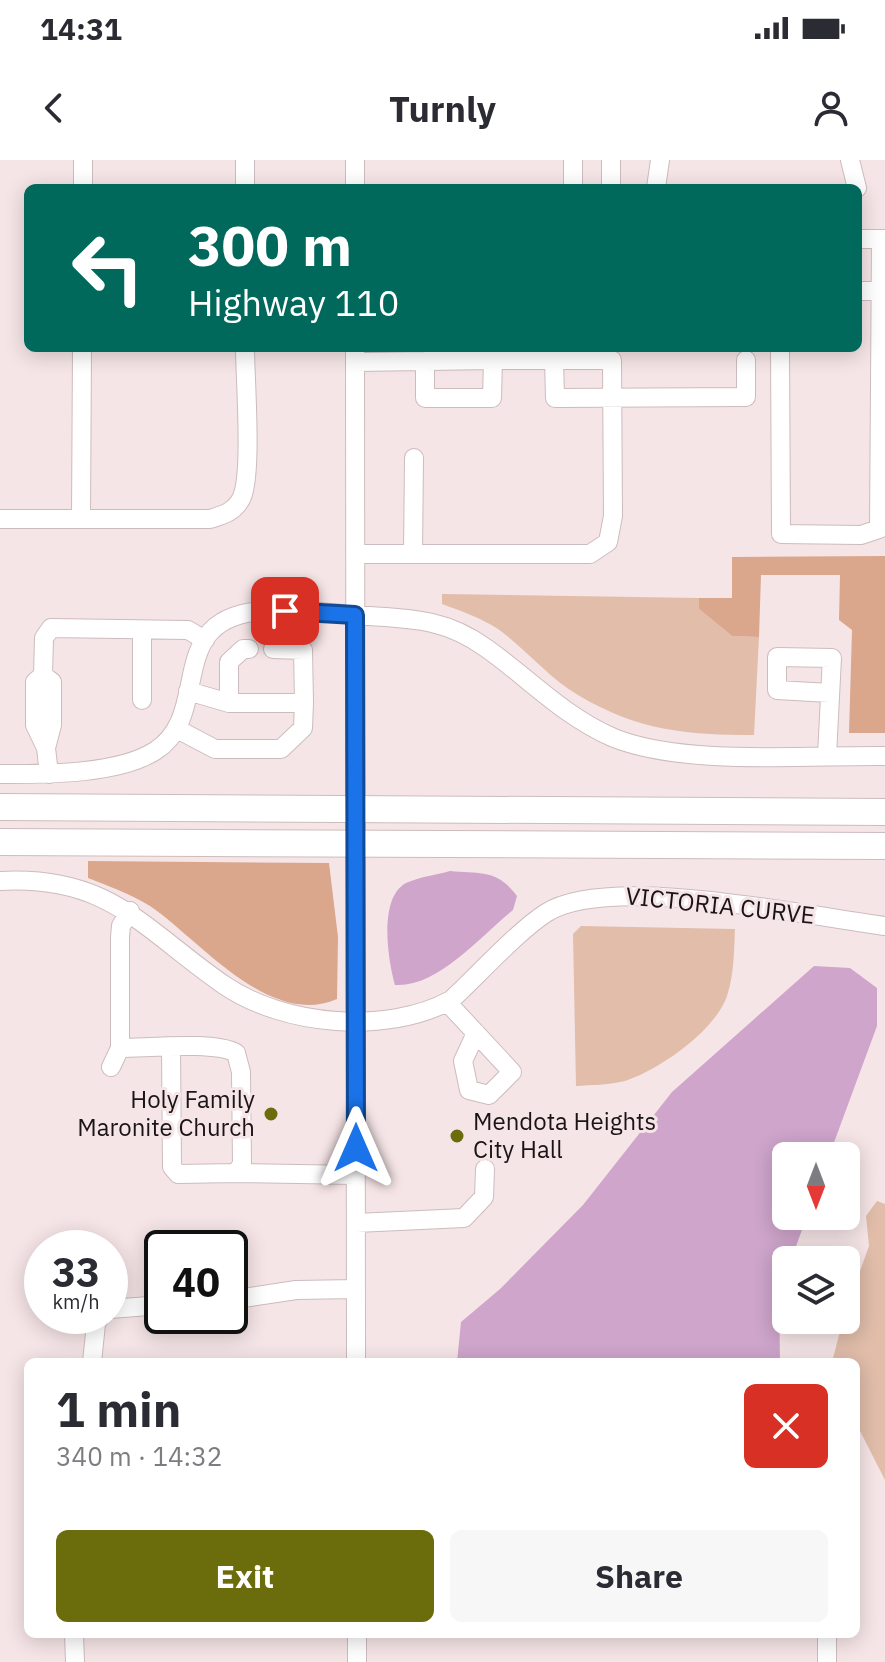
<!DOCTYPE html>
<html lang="en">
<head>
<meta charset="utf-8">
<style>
  :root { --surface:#fff; --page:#f7f7f7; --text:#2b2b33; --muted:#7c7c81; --accent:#6b6c0c }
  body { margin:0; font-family:"IBM Plex Sans",sans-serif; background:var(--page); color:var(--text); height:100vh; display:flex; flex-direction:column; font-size:30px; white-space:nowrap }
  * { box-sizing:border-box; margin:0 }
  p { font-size:26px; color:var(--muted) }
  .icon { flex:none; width:44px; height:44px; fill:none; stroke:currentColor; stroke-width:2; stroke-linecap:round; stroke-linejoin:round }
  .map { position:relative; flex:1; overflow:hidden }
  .details { position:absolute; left:24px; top:1198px; width:836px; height:280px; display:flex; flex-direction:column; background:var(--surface); border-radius:12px; box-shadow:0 4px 20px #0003 }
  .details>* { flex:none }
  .banner { position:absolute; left:24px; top:24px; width:838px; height:168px; border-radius:12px; box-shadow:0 4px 20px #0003; background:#00695c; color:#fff; overflow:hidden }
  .needle { width:52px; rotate:180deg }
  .tools { position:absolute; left:772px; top:982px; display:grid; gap:16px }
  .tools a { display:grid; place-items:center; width:88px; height:88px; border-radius:12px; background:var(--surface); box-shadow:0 4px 20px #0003; font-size:40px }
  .speed { position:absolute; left:24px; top:1070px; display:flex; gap:16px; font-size:40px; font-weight:700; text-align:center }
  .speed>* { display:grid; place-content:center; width:104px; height:104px; border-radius:50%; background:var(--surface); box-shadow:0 4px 20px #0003; line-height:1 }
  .speed small { font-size:20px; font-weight:400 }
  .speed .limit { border:4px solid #111; border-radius:12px; background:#fff; color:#111 }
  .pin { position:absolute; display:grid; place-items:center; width:68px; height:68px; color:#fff; margin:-34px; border-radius:16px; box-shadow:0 4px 12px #0006 }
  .me { position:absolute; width:88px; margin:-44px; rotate:0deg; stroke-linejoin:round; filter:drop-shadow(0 0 6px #0008) }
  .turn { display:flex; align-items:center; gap:28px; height:168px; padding:0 32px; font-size:36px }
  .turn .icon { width:104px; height:104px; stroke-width:2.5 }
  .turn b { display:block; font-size:56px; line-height:68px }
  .round { display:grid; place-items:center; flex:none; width:84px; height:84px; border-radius:12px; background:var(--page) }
  .headline { display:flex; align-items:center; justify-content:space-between; height:136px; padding:0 32px }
  h1 { font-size:48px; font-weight:800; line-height:60px }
  .action { display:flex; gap:16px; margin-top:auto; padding:16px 32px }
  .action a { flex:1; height:92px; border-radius:12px; background:var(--accent); color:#fff; font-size:32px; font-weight:800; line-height:92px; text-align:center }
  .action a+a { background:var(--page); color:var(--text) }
  .status { display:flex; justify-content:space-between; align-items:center; height:56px; padding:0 40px; background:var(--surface); direction:ltr }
  .status svg { height:22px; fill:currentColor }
  header { display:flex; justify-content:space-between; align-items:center; height:104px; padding:0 32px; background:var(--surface); font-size:36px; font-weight:800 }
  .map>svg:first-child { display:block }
  .green { fill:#e1bdaa }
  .forest { fill:#daa78c }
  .water { fill:#cfa5cb }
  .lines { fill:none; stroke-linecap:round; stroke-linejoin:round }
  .minor-casing { stroke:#cdbcbd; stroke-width:20 }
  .highway-casing { stroke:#cdbcbd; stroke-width:28 }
  .minor { stroke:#fff; stroke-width:18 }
  .highway { stroke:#fff; stroke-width:26 }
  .route-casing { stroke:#114b97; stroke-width:20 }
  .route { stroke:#1a73e8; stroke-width:14 }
  .poi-dot { fill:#6b6c0c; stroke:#f6e5e7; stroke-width:3 }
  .labels { text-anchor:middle; stroke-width:6; stroke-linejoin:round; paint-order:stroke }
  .street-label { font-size:24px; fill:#1a1415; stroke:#f6e5e7 }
  .poi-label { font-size:24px; fill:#1a1415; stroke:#f6e5e7; text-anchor:end }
</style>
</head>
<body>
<div class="status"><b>14:31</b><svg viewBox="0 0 49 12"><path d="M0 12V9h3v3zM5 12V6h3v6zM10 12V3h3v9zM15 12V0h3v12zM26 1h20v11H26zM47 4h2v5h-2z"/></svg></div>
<header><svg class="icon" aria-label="back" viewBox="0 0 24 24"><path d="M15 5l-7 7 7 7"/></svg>Turnly<svg class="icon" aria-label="person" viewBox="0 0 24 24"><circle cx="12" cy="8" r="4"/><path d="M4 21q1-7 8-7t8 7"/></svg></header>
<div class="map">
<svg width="885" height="1502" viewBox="0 0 885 1502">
  <rect width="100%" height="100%" fill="#f6e5e7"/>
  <path class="green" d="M 442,434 L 699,438 L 699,449 L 732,476 L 759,477 L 754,575 C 687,575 638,571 578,535 C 549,518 526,489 498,469 C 481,458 461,451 442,444 Z
    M 581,766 L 735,769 C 734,792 734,814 727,836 C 715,871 659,910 625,921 C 610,925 591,925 576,926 L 573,774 Z
    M 877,1041 L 885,1044 L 885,1320 L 856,1263 L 856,1202 L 832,1202 L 843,1160 L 846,1160 L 846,1150 L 869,1086 L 866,1056 Z"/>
  <path class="forest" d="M 885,396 L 885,573 L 849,573 L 852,470 L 839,460 L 840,415 L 761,415 L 759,477 L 732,476 L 699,449 L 699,438 L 732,438 L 732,397 Z
    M 88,701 L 329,703 L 338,777 L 337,839 C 269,869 199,779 150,746 C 131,734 108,726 88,718 Z"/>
  <path class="water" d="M 450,711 C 481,714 497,709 517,736 L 513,750 C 481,776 437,828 395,825 C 388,801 378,738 406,723 C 419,717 436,715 450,711 Z
    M 814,806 L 850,808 L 877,828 L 877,866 L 829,996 L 786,996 L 786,1056 L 807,1056 L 791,1100 L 786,1100 L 779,1131 L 780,1202 L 457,1202 L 461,1162 L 500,1129 L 583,1045 L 672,932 Z"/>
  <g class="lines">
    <defs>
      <path id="minor" d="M 245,0 L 245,28
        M 355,0 L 355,28
        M 611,0 L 611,28
        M 850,0 L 857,28
        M 83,28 L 83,0
        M 573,28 L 573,0
        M 656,28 L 660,0
        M 858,79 L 885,79
        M 858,131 L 880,131
        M 355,188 L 356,1202
        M 780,188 L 781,374 L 861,375 L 879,369 L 881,79
        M 554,200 L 555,238 L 746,237 L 746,200
        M 425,201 L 493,200
        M 355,202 L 425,201 L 425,238 L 492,238 L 493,200 L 612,200 L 613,356 L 608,382 L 590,394 L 355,394
        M 0,359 L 210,359 C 223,355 234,352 241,339 C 253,317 245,218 245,188
        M 81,359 L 82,188
        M 413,394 L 414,298
        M 273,489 L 303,490 L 304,543
        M 43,515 L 52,522 L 52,565 L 46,588
        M 142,540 L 142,470
        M 229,543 L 229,502 L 243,489 L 249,489
        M 177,569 L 215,589 L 281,589 L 303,568 L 304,543 L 229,543 L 188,531
        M 827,595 L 832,498 L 777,497 L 777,530 L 830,533
        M 0,614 C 44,614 117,615 155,591 C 214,554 162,457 263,451 C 293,449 324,452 354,455 C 405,459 442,456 486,488 C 530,519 563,556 614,578 C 684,606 808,595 885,596
        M 49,614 L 46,588 L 35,565 L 35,522 L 43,515 L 44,478 L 51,468 L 188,470 L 205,480
        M 0,721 C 110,715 143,769 224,825 C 284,866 387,875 451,840 C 477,816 518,771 546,753 C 608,713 808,756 885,766
        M 447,842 L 512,912 L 489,935 L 469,930 L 463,901 L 476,873
        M 120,888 C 147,888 215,881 236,893 L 241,912 L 242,1004 L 236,1013 L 178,1014 L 172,1007 L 171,888
        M 111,907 L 120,888 L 120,777 L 121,766 L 130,751
        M 236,1013 L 356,1015
        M 356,1063 L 464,1058 L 484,1037 L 485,1009
        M 230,1140 L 296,1130 L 356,1129
        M 110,1149 L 162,1145
        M 92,1202 L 96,1164 L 100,1156
        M 74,1474 L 75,1502
        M 357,1474 L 357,1502
        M 827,1474 L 827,1502"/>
      <path id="highway" d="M 0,647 L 885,652
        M 0,682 L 885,686"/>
    </defs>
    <use href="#minor" class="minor-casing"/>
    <use href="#highway" class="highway-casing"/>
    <use href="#minor" class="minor"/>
    <use href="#highway" class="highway"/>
  </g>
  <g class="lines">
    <defs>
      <path id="route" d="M 285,451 L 355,455 L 356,988"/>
    </defs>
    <use href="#route" class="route-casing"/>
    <use href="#route" class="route"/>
  </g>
  <g class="poi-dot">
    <circle cx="271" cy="954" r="8"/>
    <circle cx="457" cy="976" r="8"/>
  </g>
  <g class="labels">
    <g class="street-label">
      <text transform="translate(720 746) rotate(6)" y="8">VICTORIA CURVE</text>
    </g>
    <g class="poi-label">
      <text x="255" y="948">Holy Family<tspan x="255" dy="28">Maronite Church</tspan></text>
      <text x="473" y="970" text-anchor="start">Mendota Heights<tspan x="473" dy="28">City Hall</tspan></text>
    </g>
  </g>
</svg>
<div class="tools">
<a><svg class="needle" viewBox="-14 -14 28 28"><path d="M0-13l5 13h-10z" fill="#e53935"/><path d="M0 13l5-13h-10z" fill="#7c7c81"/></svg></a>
<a><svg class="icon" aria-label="layers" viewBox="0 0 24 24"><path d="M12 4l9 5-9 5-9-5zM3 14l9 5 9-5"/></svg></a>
</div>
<div class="speed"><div>33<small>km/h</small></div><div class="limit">40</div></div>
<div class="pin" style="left:285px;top:451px;background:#d93025"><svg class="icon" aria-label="arrive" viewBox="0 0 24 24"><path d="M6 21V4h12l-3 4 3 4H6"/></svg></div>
<svg class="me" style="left:356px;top:988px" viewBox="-20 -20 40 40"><path d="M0-17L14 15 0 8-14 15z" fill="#1a73e8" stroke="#fff" stroke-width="4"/></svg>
<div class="banner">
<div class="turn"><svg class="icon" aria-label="left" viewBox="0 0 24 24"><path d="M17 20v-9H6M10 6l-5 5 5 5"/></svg><div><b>300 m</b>Highway 110</div></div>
</div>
<section class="details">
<div class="headline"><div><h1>1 min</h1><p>340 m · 14:32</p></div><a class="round" style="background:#d93025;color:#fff"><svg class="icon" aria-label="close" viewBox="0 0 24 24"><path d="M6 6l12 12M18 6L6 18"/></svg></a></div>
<div class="action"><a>Exit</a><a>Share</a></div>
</section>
</div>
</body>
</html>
